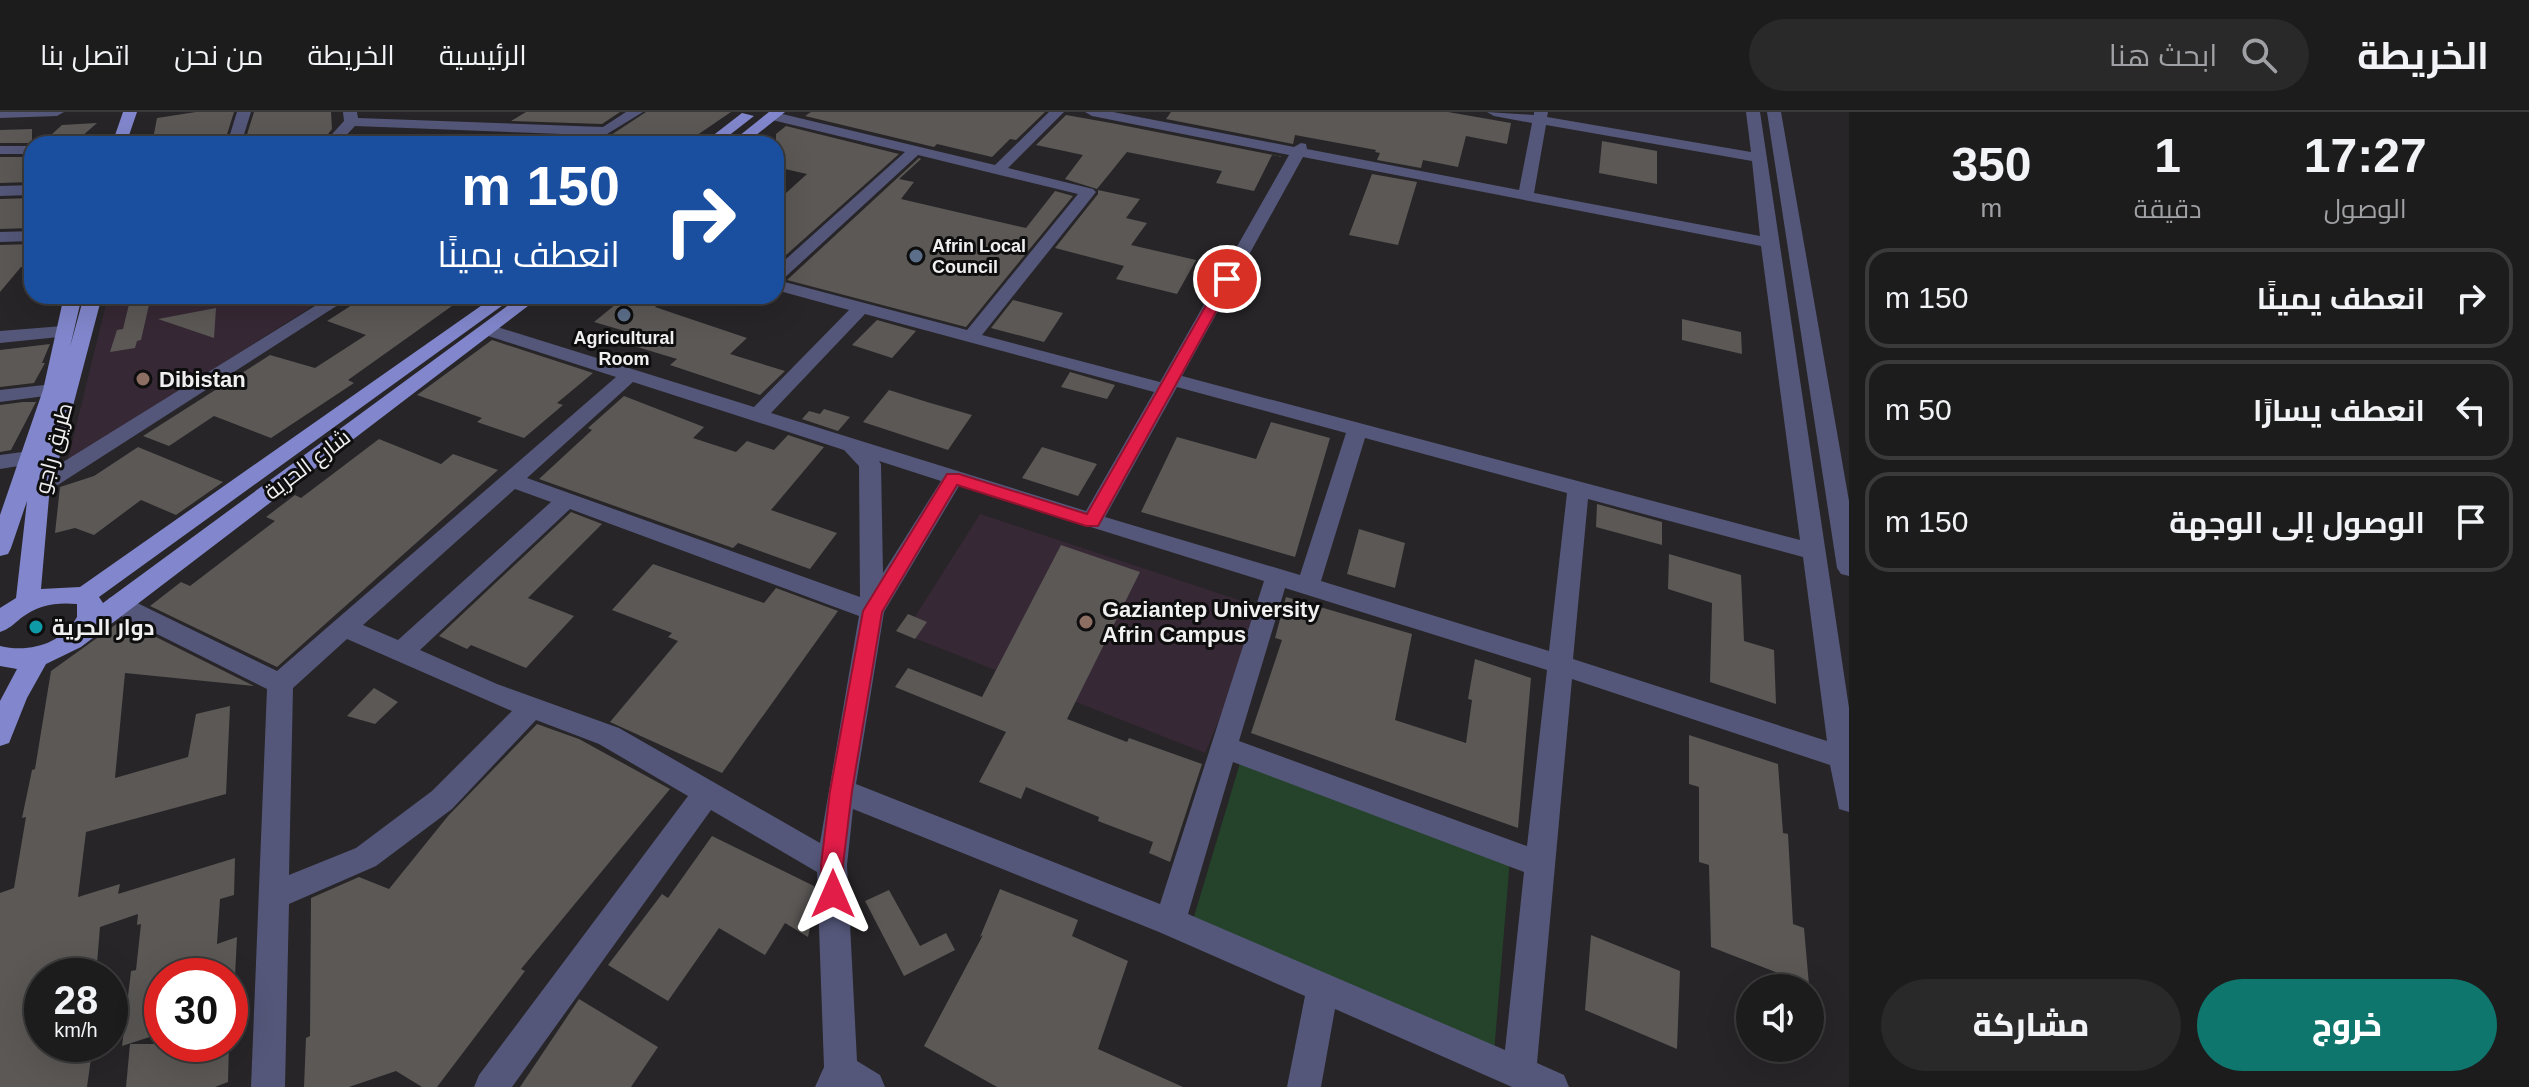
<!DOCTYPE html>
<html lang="ar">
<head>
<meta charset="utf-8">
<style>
  :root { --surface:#1d1c1d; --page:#2a292a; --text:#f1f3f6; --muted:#a0a1a4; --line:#3b3a3b; --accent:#0f766e }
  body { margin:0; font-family:Arial,Cairo,sans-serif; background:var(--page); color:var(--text); direction:rtl; height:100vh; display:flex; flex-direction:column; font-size:30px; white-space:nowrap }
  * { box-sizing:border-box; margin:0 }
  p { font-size:26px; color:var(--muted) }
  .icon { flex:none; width:44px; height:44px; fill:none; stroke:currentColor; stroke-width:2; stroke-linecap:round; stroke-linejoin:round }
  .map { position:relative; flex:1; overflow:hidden; direction:ltr }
  .drawer { display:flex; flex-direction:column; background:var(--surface); width:680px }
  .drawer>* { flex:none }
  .top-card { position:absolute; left:24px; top:24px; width:760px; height:168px; border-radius:24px; box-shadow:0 8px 32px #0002,0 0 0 2px var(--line); direction:rtl; background:#1a4fa0; color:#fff; overflow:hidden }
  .tools { position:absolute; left:1736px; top:862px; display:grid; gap:16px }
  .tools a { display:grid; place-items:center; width:88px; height:88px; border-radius:50%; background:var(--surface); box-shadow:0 8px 32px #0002,0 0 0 2px var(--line); font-size:40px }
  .speed { position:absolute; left:24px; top:846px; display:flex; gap:16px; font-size:40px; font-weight:700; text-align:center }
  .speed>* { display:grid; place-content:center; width:104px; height:104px; border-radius:50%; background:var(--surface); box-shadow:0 8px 32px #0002,0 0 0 2px var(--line); line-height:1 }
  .speed small { font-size:20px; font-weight:400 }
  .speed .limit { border:12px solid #d22; background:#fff; color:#111 }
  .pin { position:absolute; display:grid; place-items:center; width:68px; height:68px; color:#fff; margin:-34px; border:4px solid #fff; border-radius:50%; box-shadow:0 2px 8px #0007 }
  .me { position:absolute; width:88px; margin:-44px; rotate:0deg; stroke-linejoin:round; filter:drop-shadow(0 0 6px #0008) }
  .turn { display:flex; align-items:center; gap:28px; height:168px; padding:0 32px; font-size:36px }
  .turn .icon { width:104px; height:104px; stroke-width:2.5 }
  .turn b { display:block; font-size:56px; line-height:68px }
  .eta { display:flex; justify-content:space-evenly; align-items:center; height:136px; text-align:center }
  .eta b { font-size:48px; font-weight:800; line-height:56px }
  .action { display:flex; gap:16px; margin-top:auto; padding:16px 32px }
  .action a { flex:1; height:92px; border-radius:48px; background:var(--accent); color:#fff; font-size:32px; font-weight:800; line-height:92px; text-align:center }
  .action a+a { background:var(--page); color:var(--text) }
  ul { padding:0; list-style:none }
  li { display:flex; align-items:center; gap:24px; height:100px; margin:0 16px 12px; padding:0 16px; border:4px solid var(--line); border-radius:24px }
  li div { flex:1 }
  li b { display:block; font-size:30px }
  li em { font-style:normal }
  header { display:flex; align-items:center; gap:48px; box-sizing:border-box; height:112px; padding:0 40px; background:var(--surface); border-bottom:2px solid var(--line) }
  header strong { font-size:38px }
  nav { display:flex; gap:44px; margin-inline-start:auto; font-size:28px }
  .search { width:560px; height:72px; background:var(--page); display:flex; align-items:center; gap:20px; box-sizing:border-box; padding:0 28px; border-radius:44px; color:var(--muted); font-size:30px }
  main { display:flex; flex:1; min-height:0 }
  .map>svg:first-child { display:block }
  .education { fill:#362834 }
  .green { fill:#24432a }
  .building { fill:#5b5856 }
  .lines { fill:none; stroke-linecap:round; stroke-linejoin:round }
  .minor { fill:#545779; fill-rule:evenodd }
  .major { fill:#8287cd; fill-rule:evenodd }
  .route { fill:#e11d48; stroke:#92132f; stroke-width:2 }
  .service-dot { fill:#5c6f8a; stroke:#0f0e0f; stroke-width:3 }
  .education-dot { fill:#8d6e63; stroke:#0f0e0f; stroke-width:3 }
  .culture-dot { fill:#0f9aa8; stroke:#0f0e0f; stroke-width:3 }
  .labels { text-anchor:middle; stroke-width:6; stroke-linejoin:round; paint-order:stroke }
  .far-poi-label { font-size:18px; font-weight:bold; fill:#f1f0f1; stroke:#0f0e0f; text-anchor:start }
  .poi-label { font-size:22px; font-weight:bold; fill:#f1f0f1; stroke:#0f0e0f; text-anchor:start }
  .street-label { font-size:22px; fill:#f1f0f1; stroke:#0f0e0f }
</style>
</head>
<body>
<header>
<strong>الخريطة</strong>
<div class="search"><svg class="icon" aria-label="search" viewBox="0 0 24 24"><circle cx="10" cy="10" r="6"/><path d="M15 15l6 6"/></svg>ابحث هنا</div>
<nav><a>الرئيسية</a><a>الخريطة</a><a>من نحن</a><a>اتصل بنا</a></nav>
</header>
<main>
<section class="drawer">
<div class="eta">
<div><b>17:27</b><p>الوصول</p></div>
<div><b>1</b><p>دقيقة</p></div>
<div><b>350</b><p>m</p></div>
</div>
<ul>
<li><svg class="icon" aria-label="right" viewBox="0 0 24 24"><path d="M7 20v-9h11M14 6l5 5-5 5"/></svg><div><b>انعطف يمينًا</b></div><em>150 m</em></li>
<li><svg class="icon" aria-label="left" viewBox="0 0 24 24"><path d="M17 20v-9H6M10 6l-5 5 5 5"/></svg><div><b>انعطف يسارًا</b></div><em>50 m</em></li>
<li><svg class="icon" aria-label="arrive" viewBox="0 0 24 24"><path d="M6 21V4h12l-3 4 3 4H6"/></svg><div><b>الوصول إلى الوجهة</b></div><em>150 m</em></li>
</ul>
<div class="action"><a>خروج</a><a>مشاركة</a></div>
</section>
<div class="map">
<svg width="1849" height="975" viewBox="0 0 1849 975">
  <rect width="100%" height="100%" fill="#272527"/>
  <path class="education" d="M 108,184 L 328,184 L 67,351 Z
    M 980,402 L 1266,497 L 1205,641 L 904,522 Z"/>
  <path class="green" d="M 1240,651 L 1510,747 L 1493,953 L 1187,828 Z"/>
  <path class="building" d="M 196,0 L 234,0 L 224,32 L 152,32 L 157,6 Z
    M 254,0 L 331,0 L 332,17 L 320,32 L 244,32 Z
    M 526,0 L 620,0 L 602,12 L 511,9 Z
    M 646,0 L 731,0 L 684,32 L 625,32 L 605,27 Z
    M 811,0 L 1045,0 L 1016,28 L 1010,27 L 992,45 L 937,32 L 934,35 L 805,4 Z
    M 1171,0 L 1448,0 L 1511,11 L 1507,32 L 1466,24 L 1458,55 L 1423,48 L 1421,56 L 1377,48 L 1380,41 L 1375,40 L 1376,38 L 1295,23 L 1293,32 L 1166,7 Z
    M 1066,3 L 1111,11 L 1284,45 L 1272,43 L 1254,79 L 1216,71 L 1222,59 L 1127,40 L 1097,77 L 1065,67 L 1083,43 L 1036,33 Z
    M 97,11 L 73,32 L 41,32 L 62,13 Z
    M 786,14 L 899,42 L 776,152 L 776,90 L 807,62 L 776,55 L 776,22 Z
    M 32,17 L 32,31 L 0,31 L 0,18 Z
    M 487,22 L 575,25 L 565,32 L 470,32 Z
    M 1602,29 L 1657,39 L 1657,72 L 1599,61 Z
    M 0,45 L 32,45 L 32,70 L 0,71 Z
    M 919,46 L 921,47 L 899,67 L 914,70 L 901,87 L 1026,116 L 1055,79 L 1073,84 L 966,215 L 787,168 Z
    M 1372,62 L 1417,70 L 1398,133 L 1349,123 Z
    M 1098,78 L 1140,87 L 1126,106 L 1147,111 L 1131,133 L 1196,148 L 1177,182 L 1116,167 L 1124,154 L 1055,136 L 1098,82 Z
    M 32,86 L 32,116 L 0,117 L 0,87 Z
    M 32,132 L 32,154 L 21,155 L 0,180 L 0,133 Z
    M 131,184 L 151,184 L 141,228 L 137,229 L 135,236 L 110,240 L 117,218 L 123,217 Z
    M 366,184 L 466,184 L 348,268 L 354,271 L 271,326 L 214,304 L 169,334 L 143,324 L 270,243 L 315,256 L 366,223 L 327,209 Z
    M 626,184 L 668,184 L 655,195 L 747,226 L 730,242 L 785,259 L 760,283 L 670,253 L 677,247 L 624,231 L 635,222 L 594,210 Z
    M 1013,188 L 1063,201 L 1044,230 L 991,216 Z
    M 216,196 L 214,226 L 158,207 Z
    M 1682,207 L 1741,220 L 1742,242 L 1682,228 Z
    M 877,208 L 916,219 L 892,246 L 852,233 Z
    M 492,228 L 593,261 L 557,291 L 563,293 L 524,326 L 477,310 L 482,306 L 417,283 Z
    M 50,232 L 42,251 L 45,251 L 34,271 L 0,275 L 0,238 Z
    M 1070,260 L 1115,273 L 1107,287 L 1061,275 Z
    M 889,278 L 927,290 L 972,303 L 948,338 L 863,310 Z
    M 624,284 L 704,315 L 693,326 L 736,340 L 747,329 L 774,338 L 788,323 L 824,335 L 771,398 L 837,421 L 810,457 L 738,431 L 733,436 L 539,367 L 592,318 L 588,316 Z
    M 23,290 L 36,290 L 11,338 L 0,340 L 0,293 Z
    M 824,297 L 850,305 L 838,319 L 802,307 L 809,299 L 820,302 Z
    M 1271,310 L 1330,326 L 1295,445 L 1141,400 L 1177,325 L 1256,347 Z
    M 379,327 L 441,352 L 453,342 L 498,358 L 277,555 L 150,494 L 181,470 L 190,474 L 275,409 L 266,405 L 295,383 L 301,386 Z
    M 138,335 L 223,370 L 176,403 L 141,388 L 94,423 L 75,416 L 55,421 L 60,375 L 94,364 Z
    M 1042,335 L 1097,352 L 1078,384 L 1022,366 Z
    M 1597,392 L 1662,410 L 1662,433 L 1596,415 Z
    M 571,400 L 602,412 L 528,486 L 574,504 L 526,556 L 471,533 L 467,537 L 439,524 Z
    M 1359,417 L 1405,431 L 1395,476 L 1347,462 Z
    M 1061,433 L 1140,460 L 1067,607 L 1127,630 L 1129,626 L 1202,652 L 1170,750 L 1149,741 L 1153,730 L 1098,709 L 1099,705 L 1026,675 L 1021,687 L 979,670 L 1006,620 L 895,575 L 908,556 L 982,585 Z
    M 1669,442 L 1741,463 L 1744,529 L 1774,538 L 1776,592 L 1710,570 L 1712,491 L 1668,477 Z
    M 653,452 L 764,491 L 776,476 L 838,499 L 722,661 L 610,610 L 678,529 L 668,525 L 672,521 L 612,498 Z
    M 1286,485 L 1412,522 L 1395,608 L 1466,631 L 1472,588 L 1468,587 L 1475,547 L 1531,566 L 1518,716 L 1251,621 L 1282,528 L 1275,526 Z
    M 908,502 L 927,510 L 915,527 L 896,519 Z
    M 122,508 L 254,574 L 125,561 L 115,666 L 188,645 L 196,602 L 230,594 L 226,682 L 86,720 L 78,785 L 120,772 L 118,782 L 235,746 L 234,783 L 220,787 L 217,832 L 237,825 L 235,864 L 162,864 L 162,921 L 122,934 L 131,859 L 136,858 L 141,812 L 137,813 L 138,802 L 100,815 L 96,864 L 42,864 L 42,932 L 93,932 L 87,975 L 0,975 L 0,781 L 14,776 L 26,705 L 22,706 L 32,658 L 35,657 L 51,559 Z
    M 374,576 L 398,590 L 375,612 L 347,604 Z
    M 537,612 L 579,627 L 670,677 L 521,857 L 525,859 L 437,975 L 422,975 L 396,959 L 349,975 L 304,975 L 306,926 L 310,924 L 311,786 L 359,765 L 389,777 L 448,704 Z
    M 1689,623 L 1778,652 L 1783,721 L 1788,722 L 1793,812 L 1804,816 L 1809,873 L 1711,835 L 1709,753 L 1699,750 L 1699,675 L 1689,672 Z
    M 712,724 L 814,774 L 815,793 L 808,825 L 785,811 L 765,843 L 719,816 L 668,889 L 608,853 L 662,782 L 668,786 Z
    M 1000,777 L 1078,808 L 1072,824 L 1128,849 L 1098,937 L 1183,975 L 997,975 L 924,934 L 983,823 L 980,825 Z
    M 889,778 L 920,834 L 946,821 L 955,838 L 904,864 L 865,789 Z
    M 1591,823 L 1680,859 L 1677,937 L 1585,898 Z
    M 579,887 L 658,935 L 631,975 L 520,975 Z
    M 130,932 L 229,932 L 228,970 L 215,975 L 126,975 Z"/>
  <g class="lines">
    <path class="minor" d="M 0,0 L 64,0 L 57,4 L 0,6 Z
      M 237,0 L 251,0 L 241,32 L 227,32 Z
      M 343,0 L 357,0 L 358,6 L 603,15 L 626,0 L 643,0 L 594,30 L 587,26 L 589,23 L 355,14 L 338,32 L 323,32 L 344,9 Z
      M 774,0 L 995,53 L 1049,0 L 1064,0 L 1008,56 L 1093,77 L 1096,80 L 982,223 L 1160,270 L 1289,43 L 1092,4 L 1085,0 L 1113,0 L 1294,35 L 1301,31 L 1306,32 L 1307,37 L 1519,78 L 1532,11 L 1494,4 L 1487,0 L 1534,3 L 1534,0 L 1548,0 L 1547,5 L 1751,40 L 1746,0 L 1760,0 L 1849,596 L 1849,700 L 1839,697 L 1830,653 L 1572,567 L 1537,951 L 1564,963 L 1569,975 L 1512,975 L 1335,897 L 1321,975 L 1287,975 L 1305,884 L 1159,820 L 853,697 L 847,753 L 857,949 L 880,963 L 885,975 L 815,975 L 824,955 L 817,760 L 711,698 L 512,975 L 474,975 L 479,963 L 688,684 L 599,632 L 536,608 L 452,697 L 376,754 L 289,792 L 285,975 L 251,975 L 267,577 L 109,498 L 106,492 L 109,486 L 118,483 L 127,486 L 277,559 L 616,265 L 482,222 L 479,218 L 482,214 L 494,214 L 754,295 L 849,198 L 776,178 L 776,156 L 905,40 L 768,7 L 768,1 ZM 1546,13 L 1752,49 L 1760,124 L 1534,81 ZM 918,43 L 1078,82 L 967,218 L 781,169 ZM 1303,45 L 1761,134 L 1800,428 L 1182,264 ZM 865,202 L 1154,280 L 1086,399 L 771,301 ZM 633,270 L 844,338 L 859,354 L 860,485 L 527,366 ZM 1177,275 L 1346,321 L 1300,463 L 1105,405 ZM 1365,326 L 1567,381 L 1549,539 L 1321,469 ZM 879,349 L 941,369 L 883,461 L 881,352 ZM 959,374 L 1264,469 L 1160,792 L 856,672 L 884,500 ZM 515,377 L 551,390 L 398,528 L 363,513 ZM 1588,387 L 1803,445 L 1827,629 L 1573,547 ZM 570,397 L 859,504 L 820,731 L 619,616 L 497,572 L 420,538 ZM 1285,476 L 1547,558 L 1527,734 L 1239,629 ZM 347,527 L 512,599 L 432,679 L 356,736 L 289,763 L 293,576 ZM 1233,650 L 1524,760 L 1505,938 L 1188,802 Z
      M 1767,0 L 1781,0 L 1849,389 L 1849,464 L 1841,462 L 1837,456 Z
      M 0,34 L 32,34 L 32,42 L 0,42 Z
      M 32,73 L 32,83 L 0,84 L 0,74 Z
      M 32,119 L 32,129 L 0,130 L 0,120 Z
      M 331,184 L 352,184 L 50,378 L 34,378 L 31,373 L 34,368 Z
      M 63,214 L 72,220 L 69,224 L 0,231 L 0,219 Z
      M 53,272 L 63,278 L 60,282 L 0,290 L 0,278 Z
      M 30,339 L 37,341 L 41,346 L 37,351 L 0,357 L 0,343 Z"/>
    <path class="major" d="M 123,0 L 137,0 L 126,32 L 112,32 Z
      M 769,0 L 785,0 L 745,32 L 729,32 Z
      M 742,1 L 754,4 L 718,32 L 702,32 Z
      M 64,184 L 82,184 L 70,235 L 84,184 L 102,184 L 49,385 L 41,477 L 80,475 L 495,184 L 507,184 L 510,188 L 99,485 L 103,491 L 521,184 L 541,184 L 81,535 L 46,552 L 27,586 L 9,631 L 0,634 L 0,589 L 17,557 L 0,554 L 0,534 C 29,541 62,532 77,505 L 77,492 C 56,490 38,493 21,506 C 14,512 9,517 0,520 L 0,496 L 16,486 L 27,389 L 11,436 L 8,442 L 0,444 L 0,403 L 43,278 Z"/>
  </g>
  <path class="route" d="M 1227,163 L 1234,167 L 1098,414 L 1086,414 L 957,373 L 882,500 L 852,679 L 843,753 L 845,782 L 841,790 L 833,793 L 825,790 L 822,782 L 821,753 L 830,679 L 863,499 L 947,362 L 959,362 L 1087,402 L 1221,167 Z"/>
  <g class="service-dot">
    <circle cx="916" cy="144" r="8"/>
    <circle cx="624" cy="203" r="8"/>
  </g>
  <g class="education-dot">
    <circle cx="143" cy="267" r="8"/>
    <circle cx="1086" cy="510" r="8"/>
  </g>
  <circle class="culture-dot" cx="36" cy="515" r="8"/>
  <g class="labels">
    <g class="far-poi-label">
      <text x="932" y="140">Afrin Local<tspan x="932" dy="21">Council</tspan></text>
      <text x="624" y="232" text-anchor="middle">Agricultural<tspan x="624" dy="21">Room</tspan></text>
    </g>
    <g class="poi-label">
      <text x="159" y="275">Dibistan</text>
      <text x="1102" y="505">Gaziantep University<tspan x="1102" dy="25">Afrin Campus</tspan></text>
      <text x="52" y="523">دوار الحرية</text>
    </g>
    <g class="street-label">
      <text transform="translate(53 336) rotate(-75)" y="8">طريق راجو</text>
      <text transform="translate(307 352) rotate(-37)" y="8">شارع الحرية</text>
    </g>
  </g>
</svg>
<div class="tools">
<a><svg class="icon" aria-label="sound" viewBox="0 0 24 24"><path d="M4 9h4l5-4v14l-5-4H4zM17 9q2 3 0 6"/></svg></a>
</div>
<div class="speed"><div>28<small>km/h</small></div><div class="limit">30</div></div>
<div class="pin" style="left:1227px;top:167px;background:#d93025"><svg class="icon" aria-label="arrive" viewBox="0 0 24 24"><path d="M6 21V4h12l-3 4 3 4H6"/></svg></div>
<svg class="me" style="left:833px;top:782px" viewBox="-20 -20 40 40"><path d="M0-17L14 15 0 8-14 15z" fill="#e11d48" stroke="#fff" stroke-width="4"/></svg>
<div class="top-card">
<div class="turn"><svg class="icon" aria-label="right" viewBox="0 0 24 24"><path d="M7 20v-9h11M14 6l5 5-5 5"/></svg><div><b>150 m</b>انعطف يمينًا</div></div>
</div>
</div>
</main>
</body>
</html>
